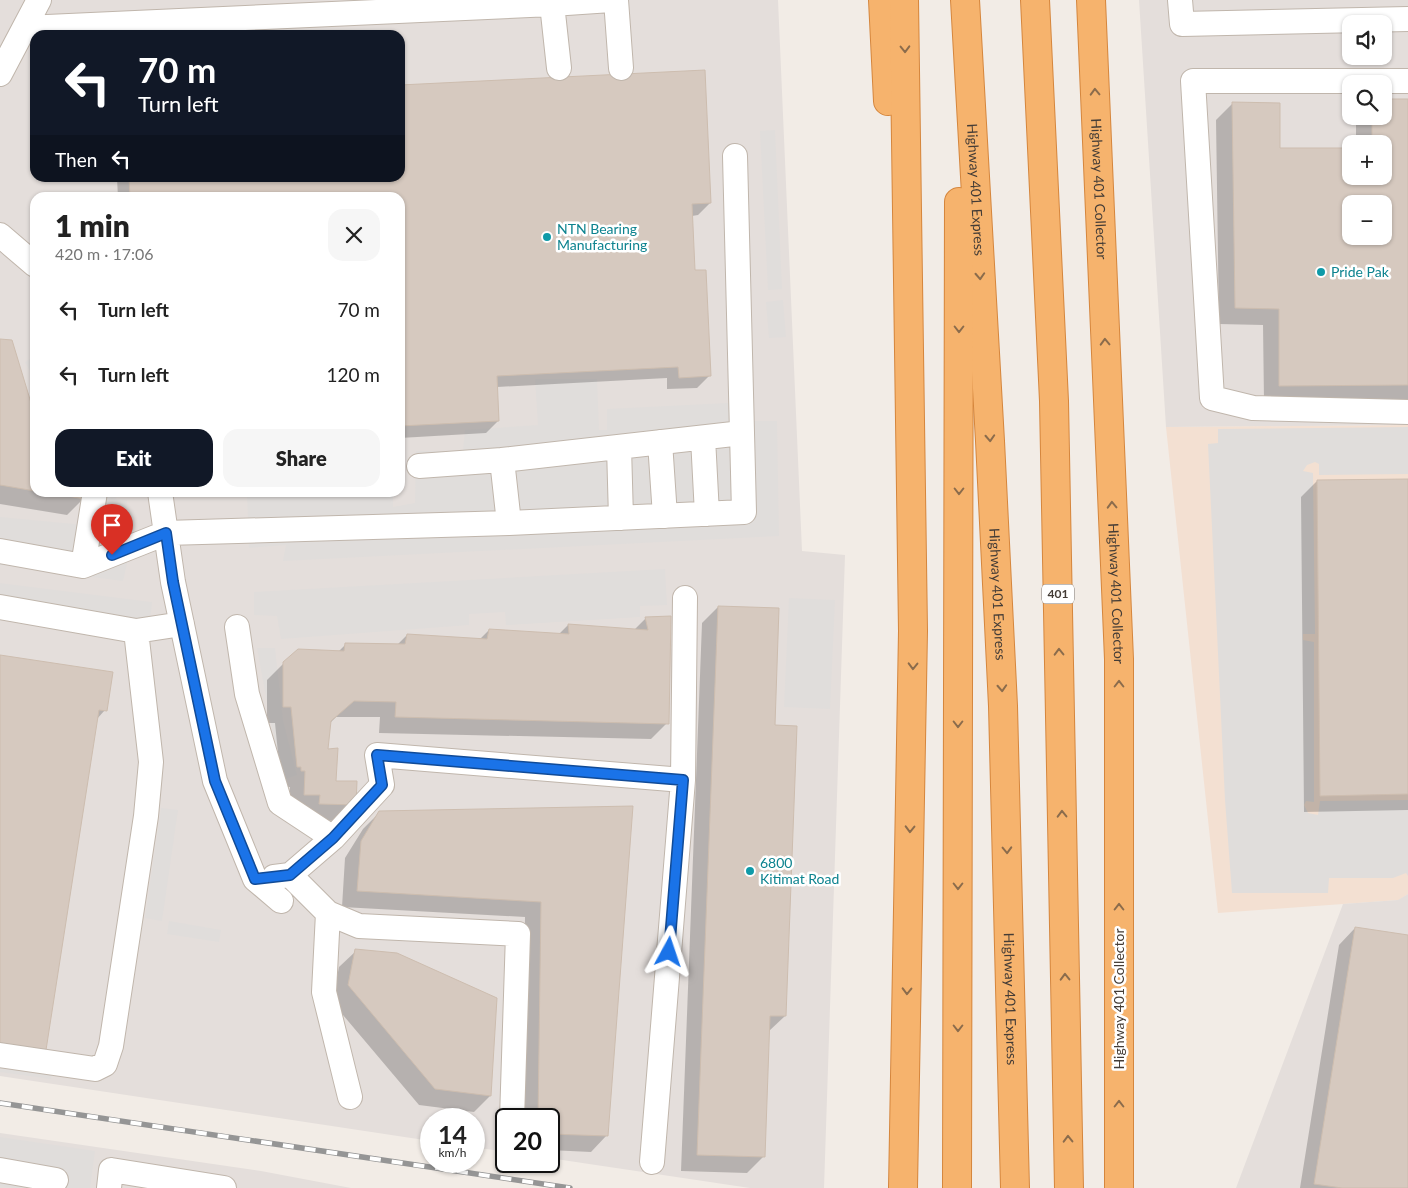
<!DOCTYPE html>
<html lang="en">
<head>
<meta charset="utf-8">
<style>
  :root { --surface:#fff; --page:#f6f6f6; --text:#222; --muted:#767676; --accent:#111827 }
  body { margin:0; font-family:Lato,sans-serif; background:var(--page); color:var(--text); height:100vh; display:flex; flex-direction:column; font-size:19px; white-space:nowrap }
  * { box-sizing:border-box; margin:0 }
  p { font-size:16px; color:var(--muted) }
  .icon { flex:none; width:28px; height:28px; fill:none; stroke:currentColor; stroke-width:2; stroke-linecap:round; stroke-linejoin:round }
  .map { position:relative; flex:1; overflow:hidden }
  .side { position:absolute; left:30px; top:192px; width:375px; height:305px; display:flex; flex-direction:column; background:var(--surface); border-radius:15px; box-shadow:0 1px 4px #0004 }
  .side>* { flex:none }
  .banner { position:absolute; left:30px; top:30px; width:375px; height:152px; border-radius:15px; box-shadow:0 1px 4px #0004; background:#111827; color:#fff; overflow:hidden }
  .tools { position:absolute; left:1342px; top:15px; display:grid; gap:10px }
  .tools a { display:grid; place-items:center; width:50px; height:50px; border-radius:10px; background:var(--surface); box-shadow:0 1px 4px #0004; font-size:25px }
  .speed { position:absolute; left:420px; top:1108px; display:flex; gap:10px; font-size:25px; font-weight:700; text-align:center }
  .speed>* { display:grid; place-content:center; width:65px; height:65px; border-radius:50%; background:var(--surface); box-shadow:0 1px 4px #0004; line-height:1 }
  .speed small { font-size:12px; font-weight:400 }
  .speed .limit { border:2px solid #111; border-radius:8px; background:#fff; color:#111 }
  .pin { position:absolute; display:grid; place-items:center; width:42px; height:42px; color:#fff; margin:-51px -21px; border-radius:50% 50% 50% 0; rotate:-45deg; box-shadow:0 0 5px #0007 }
  .pin .icon { rotate:45deg }
  .me { position:absolute; width:55px; margin:-28px; rotate:5deg; stroke-linejoin:round; filter:drop-shadow(0 0 4px #0008) }
  .turn { display:flex; align-items:center; gap:18px; height:105px; padding:0 25px; font-size:22px }
  .turn .icon { width:65px; height:65px; stroke-width:2.5 }
  .turn b { display:block; font-size:35px; line-height:42px }
  .then { display:flex; align-items:center; height:48px; padding:0 25px; background:#0003; gap:10px; font-size:19px }
  .round { display:grid; place-items:center; flex:none; width:52px; height:52px; border-radius:15px; background:var(--page) }
  .overview { display:flex; align-items:center; justify-content:space-between; height:85px; padding:0 25px }
  h1 { font-size:30px; font-weight:800; line-height:38px }
  .button { display:flex; gap:10px; margin-top:auto; padding:10px 25px }
  .button a { flex:1; height:58px; border-radius:15px; background:var(--accent); color:#fff; font-size:20px; font-weight:800; line-height:58px; text-align:center }
  .button a+a { background:var(--page); color:var(--text) }
  ul { padding:0; list-style:none }
  li { display:flex; align-items:center; gap:15px; height:65px; padding:0 25px }
  li div { flex:1 }
  li b { display:block; font-size:19px }
  li em { font-style:normal }
  .map>svg:first-child { display:block }
  .commercial { fill:#f3e0d2 }
  .industrial { fill:#e4dedb; fill-rule:evenodd }
  .parking { fill:#e0dddb }
  .shadow { fill:#0003; fill-rule:evenodd }
  .building { fill:#d6c9bf; stroke:#cdbdaf; fill-rule:evenodd }
  .lines { fill:none; stroke-linecap:round; stroke-linejoin:round }
  .minor-casing { stroke:#c0b6ac; stroke-width:26 }
  .highway-casing { stroke:#d5863d; stroke-width:30 }
  .minor { stroke:#fff; stroke-width:24 }
  .highway { stroke:#f6b36d; stroke-width:28 }
  .rail-casing { stroke:#959595; stroke-width:5.5 }
  .rail { stroke:#fff; stroke-width:4; stroke-dasharray:11; stroke-linecap:butt }
  .oneway { stroke:#8b6c4c }
  .route-casing { stroke:#114b97; stroke-width:12 }
  .route { stroke:#1a73e8; stroke-width:9 }
  .culture-dot { fill:#0f9aa8; stroke:#fff; stroke-width:2 }
  .labels { text-anchor:middle; stroke-width:5; stroke-linejoin:round; paint-order:stroke }
  .shield { fill:#fff; stroke:#7c7672; stroke-width:1 }
  .shield-label { font-size:12px; font-weight:bold; fill:#443c36 }
  .street-label { font-size:14px; fill:#443c36; stroke:#fff }
  .culture-label { font-size:14px; fill:#0d838f; stroke:#fff; text-anchor:start }
</style>
</head>
<body>
<div class="map">
<svg width="1408" height="1188" viewBox="0 0 1408 1188">
  <rect width="100%" height="100%" fill="#f2ece6"/>
  <path class="commercial" d="M 1408,425 L 1408,894 L 1399,900 L 1218,913 L 1166,427 Z"/>
  <path class="industrial" d="M 0,0 L 778,0 L 802,551 L 845,555 L 824,1188 L 750,1188 L 549,1158 L 549,1119 L 506,1119 L 506,1152 L 474,1147 L 474,1119 L 431,1119 L 431,1141 L 0,1076 ZM 35,35 L 400,35 L 400,178 L 35,178 ZM 35,198 L 400,198 L 400,492 L 35,492 Z
    M 1139,0 L 1408,0 L 1408,425 L 1166,427 ZM 1351,24 L 1384,24 L 1384,56 L 1351,56 ZM 1351,84 L 1384,84 L 1384,116 L 1351,116 ZM 1351,144 L 1384,144 L 1384,176 L 1351,176 ZM 1351,204 L 1384,204 L 1384,236 L 1351,236 Z
    M 1408,894 L 1408,1188 L 1236,1188 L 1343,904 L 1398,900 Z
    M 0,1133 L 261,1171 L 351,1188 L 0,1188 Z"/>
  <path class="parking" d="M 775,130 L 782,289 L 768,290 L 760,131 Z
    M 783,300 L 786,337 L 769,338 L 766,302 Z
    M 35,356 L 35,380 L 25,362 Z
    M 535,379 L 597,379 L 599,430 L 607,430 L 607,409 L 728,403 L 731,421 L 777,421 L 779,536 L 283,561 L 286,545 L 249,548 L 247,493 L 393,493 L 393,507 L 415,503 L 416,451 L 463,451 L 465,430 L 538,425 Z
    M 1408,427 L 1408,474 L 1319,475 L 1319,464 L 1315,462 L 1307,465 L 1303,471 L 1313,473 L 1315,634 L 1303,634 L 1303,640 L 1314,642 L 1314,802 L 1306,801 L 1304,805 L 1308,813 L 1318,815 L 1320,801 L 1408,800 L 1408,876 L 1406,873 L 1393,878 L 1329,878 L 1328,893 L 1232,893 L 1225,800 L 1208,444 L 1218,443 L 1218,429 Z
    M 88,493 L 117,493 L 116,499 L 127,500 L 124,529 L 110,528 L 109,540 L 132,541 L 123,581 L 0,565 L 0,517 L 84,525 Z
    M 665,569 L 667,605 L 640,606 L 640,617 L 506,625 L 505,612 L 469,614 L 469,625 L 281,639 L 277,616 L 254,615 L 254,592 Z
    M 0,583 L 152,602 L 150,621 L 0,602 Z
    M 789,598 L 835,600 L 830,709 L 784,707 Z
    M 257,648 L 275,648 L 283,721 L 297,775 L 285,779 L 271,724 Z
    M 161,808 L 178,810 L 162,921 L 145,918 Z
    M 169,921 L 221,930 L 219,942 L 167,934 Z
    M 0,1047 L 55,1055 L 51,1079 L 0,1072 Z
    M 0,1137 L 95,1151 L 90,1188 L 14,1188 L 0,1186 Z"/>
  <path class="shadow" d="M 400,86 L 710,203 L 698,215 L 692,216 L 694,271 L 709,376 L 697,388 L 667,389 L 667,378 L 497,387 L 498,421 L 486,433 L 400,438 L 400,198 L 118,198 L 117,178 L 400,178 Z
    M 1384,100 L 1408,100 L 1408,401 L 1264,402 L 1263,325 L 1219,324 L 1216,120 L 1232,104 L 1279,149 L 1351,149 L 1351,176 L 1384,176 L 1384,144 L 1356,144 L 1356,116 L 1384,116 ZM 1351,204 L 1384,204 L 1384,236 L 1351,236 Z
    M 0,340 L 35,421 L 35,492 L 81,492 L 83,499 L 67,515 L 0,504 Z
    M 1317,481 L 1408,481 L 1408,810 L 1304,812 L 1301,497 Z
    M 718,607 L 774,726 L 785,1016 L 768,1032 L 763,1157 L 747,1173 L 681,1171 L 702,623 Z
    M 670,617 L 667,723 L 651,739 L 379,733 L 380,717 L 336,717 L 330,723 L 327,750 L 335,783 L 355,805 L 338,821 L 304,820 L 288,810 L 290,787 L 286,787 L 281,783 L 275,723 L 267,723 L 267,680 L 284,663 L 338,652 L 345,645 L 397,645 L 407,635 L 480,639 L 489,630 L 559,634 L 568,625 L 634,630 L 646,618 Z
    M 0,656 L 105,710 L 96,720 L 0,1056 Z
    M 632,807 L 607,1135 L 591,1152 L 549,1150 L 549,1119 L 522,1119 L 525,917 L 342,907 L 345,858 L 363,829 L 380,812 Z
    M 1355,928 L 1408,936 L 1408,1188 L 1300,1188 L 1339,945 Z
    M 356,951 L 495,998 L 490,1096 L 474,1112 L 419,1105 L 332,1002 L 339,967 Z"/>
  <path class="building" d="M 705,70 L 711,203 L 692,204 L 695,270 L 706,270 L 711,376 L 679,378 L 678,367 L 497,376 L 499,421 L 400,426 L 400,198 L 130,198 L 129,178 L 400,178 L 400,85 Z
    M 1384,99 L 1408,99 L 1408,385 L 1279,386 L 1279,309 L 1235,308 L 1232,102 L 1280,103 L 1280,148 L 1351,148 L 1351,176 L 1384,176 L 1384,144 L 1372,144 L 1372,116 L 1384,116 ZM 1351,204 L 1384,204 L 1384,236 L 1351,236 Z
    M 0,339 L 12,340 L 35,416 L 35,491 L 0,485 Z
    M 1408,479 L 1408,794 L 1320,796 L 1317,480 Z
    M 46,492 L 82,492 L 84,499 Z
    M 718,606 L 779,608 L 775,725 L 797,726 L 786,1016 L 770,1016 L 765,1157 L 697,1155 Z
    M 671,616 L 669,724 L 395,717 L 396,702 L 354,701 L 331,721 L 328,749 L 338,748 L 336,781 L 357,781 L 356,805 L 319,804 L 320,795 L 304,795 L 305,771 L 301,771 L 301,767 L 297,767 L 291,707 L 283,707 L 283,662 L 298,649 L 344,651 L 345,643 L 405,644 L 407,634 L 487,639 L 489,629 L 569,634 L 568,624 L 648,630 L 645,617 Z
    M 0,655 L 113,672 L 107,711 L 99,710 L 46,1050 L 0,1043 Z
    M 633,806 L 608,1136 L 549,1134 L 549,1119 L 538,1119 L 541,902 L 357,891 L 361,841 L 379,811 Z
    M 1355,927 L 1408,935 L 1408,1188 L 1342,1188 L 1314,1184 Z
    M 355,949 L 397,953 L 497,998 L 491,1096 L 435,1089 L 348,985 Z"/>
  <g class="lines">
    <defs>
      <path id="minor" d="M 616,0 L 621,68
        M 1180,0 L 1182,24 L 1408,19
        M 552,4 L 559,68
        M 25,28 L 552,4 L 611,0
        M 0,74 L 39,0
        M 1408,81 L 1193,81 L 1212,398 L 1253,408 L 1408,412
        M 0,235 L 35,265
        M 703,438 L 707,514
        M 660,442 L 665,516
        M 619,447 L 621,518
        M 502,460 L 742,433
        M 419,466 L 502,460 L 509,523 L 744,512 L 735,156
        M 160,492 L 173,582 L 215,781 L 255,879 L 281,901
        M 0,551 L 83,566 L 166,533 L 509,523
        M 83,566 L 95,492
        M 0,607 L 136,631 L 151,762 L 146,816 L 111,1046 L 105,1064 L 95,1069 L 0,1055
        M 237,627 L 247,694 L 280,803 L 333,838 L 382,785 L 377,755 L 683,780
        M 136,631 L 182,624
        M 290,875 L 328,913 L 359,926 L 518,934 L 512,1119
        M 274,877 L 290,875 L 333,838
        M 328,913 L 324,992 L 350,1097
        M 652,1162 L 683,780 L 685,598
        M 0,1170 L 56,1180
        M 109,1188 L 111,1170 L 224,1188"/>
      <g id="highway">
        <path d="M 883,0 L 888,101"/>
        <path id="s1" d="M 965,0 L 990,441 L 1003,706 L 1015,1188"/>
        <path d="M 1035,0 L 1054,401 L 1069,1188"/>
        <path id="s2" d="M 1091,0 L 1119,659 L 1119,1188"/>
        <path d="M 903,1188 L 913,631 L 904,0"/>
        <path d="M 957,1188 L 959,202"/>
      </g>
    </defs>
    <use href="#minor" class="minor-casing"/>
    <use href="#highway" class="highway-casing"/>
    <use href="#minor" class="minor"/>
    <use href="#highway" class="highway"/>
    <defs>
      <path id="rail" d="M 0,1103 L 570,1188"/>
    </defs>
    <use href="#rail" class="rail-casing"/>
    <use href="#rail" class="rail"/>
  </g>
  <defs><path id="oneway-chevron" d="M-2-3.5L2.5 0L-2 3.5" fill="none" stroke-width="1.6" stroke-linecap="round" stroke-linejoin="round" transform="scale(1.25)"/></defs>
  <g class="oneway">
    <use href="#oneway-chevron" transform="translate(905 49) rotate(89)"/>
    <use href="#oneway-chevron" transform="translate(1095 92) rotate(-92)"/>
    <use href="#oneway-chevron" transform="translate(980 276) rotate(87)"/>
    <use href="#oneway-chevron" transform="translate(959 329) rotate(90)"/>
    <use href="#oneway-chevron" transform="translate(1105 342) rotate(-92)"/>
    <use href="#oneway-chevron" transform="translate(990 438) rotate(87)"/>
    <use href="#oneway-chevron" transform="translate(959 491) rotate(90)"/>
    <use href="#oneway-chevron" transform="translate(1112 505) rotate(-92)"/>
    <use href="#oneway-chevron" transform="translate(1059 652) rotate(-91)"/>
    <use href="#oneway-chevron" transform="translate(913 666) rotate(91)"/>
    <use href="#oneway-chevron" transform="translate(1119 684) rotate(-90)"/>
    <use href="#oneway-chevron" transform="translate(1002 688) rotate(87)"/>
    <use href="#oneway-chevron" transform="translate(958 724) rotate(90)"/>
    <use href="#oneway-chevron" transform="translate(1062 814) rotate(-91)"/>
    <use href="#oneway-chevron" transform="translate(910 829) rotate(91)"/>
    <use href="#oneway-chevron" transform="translate(1007 850) rotate(88)"/>
    <use href="#oneway-chevron" transform="translate(958 886) rotate(90)"/>
    <use href="#oneway-chevron" transform="translate(1119 907) rotate(-90)"/>
    <use href="#oneway-chevron" transform="translate(1065 977) rotate(-91)"/>
    <use href="#oneway-chevron" transform="translate(907 991) rotate(91)"/>
    <use href="#oneway-chevron" transform="translate(958 1028) rotate(90)"/>
    <use href="#oneway-chevron" transform="translate(1119 1104) rotate(-90)"/>
    <use href="#oneway-chevron" transform="translate(1068 1139) rotate(-91)"/>
  </g>
  <g class="lines">
    <defs>
      <path id="route" d="M 112,555 L 166,533 L 173,582 L 215,781 L 255,879 L 290,875 L 333,838 L 382,785 L 377,755 L 683,780 L 669,952"/>
    </defs>
    <use href="#route" class="route-casing"/>
    <use href="#route" class="route"/>
  </g>
  <g class="culture-dot">
    <circle cx="547" cy="237" r="5"/>
    <circle cx="1321" cy="272" r="5"/>
    <circle cx="750" cy="871" r="5"/>
  </g>
  <g class="labels">
    <rect class="shield" x="1042" y="584.5" width="32" height="19" rx="4"/>
    <g class="shield-label">
      <text x="1058" y="598">401</text>
    </g>
    <g class="street-label">
      <text dy="5" stroke="none"><textPath href="#s1" startOffset="190">Highway 401 Express</textPath></text>
      <text dy="5" stroke="none"><textPath href="#s2" startOffset="189">Highway 401 Collector</textPath></text>
      <text dy="5" stroke="none"><textPath href="#s1" startOffset="595">Highway 401 Express</textPath></text>
      <text dy="5" stroke="none"><textPath href="#s2" startOffset="594">Highway 401 Collector</textPath></text>
      <text dy="5" stroke="none"><textPath href="#s1" startOffset="1000">Highway 401 Express</textPath></text>
      <text transform="translate(1119 999) rotate(-90)" y="5">Highway 401 Collector</text>
    </g>
    <g class="culture-label">
      <text x="557" y="234">NTN Bearing<tspan x="557" dy="16">Manufacturing</tspan></text>
      <text x="1331" y="277">Pride Pak</text>
      <text x="760" y="868">6800<tspan x="760" dy="16">Kitimat Road</tspan></text>
    </g>
  </g>
</svg>
<div class="tools">
<a><svg class="icon" aria-label="sound" viewBox="0 0 24 24"><path d="M4 9h4l5-4v14l-5-4H4zM17 9q2 3 0 6"/></svg></a>
<a><svg class="icon" aria-label="search" viewBox="0 0 24 24"><circle cx="10" cy="10" r="6"/><path d="M15 15l6 6"/></svg></a>
<a>+</a>
<a>−</a>
</div>
<div class="speed"><div>14<small>km/h</small></div><div class="limit">20</div></div>
<div class="pin" style="left:112px;top:555px;background:#d93025"><svg class="icon" aria-label="arrive" viewBox="0 0 24 24"><path d="M6 21V4h12l-3 4 3 4H6"/></svg></div>
<svg class="me" style="left:669px;top:952px" viewBox="-20 -20 40 40"><path d="M0-17L14 15 0 8-14 15z" fill="#1a73e8" stroke="#fff" stroke-width="4"/></svg>
<div class="banner">
<div class="turn"><svg class="icon" aria-label="left" viewBox="0 0 24 24"><path d="M17 20v-9H6M10 6l-5 5 5 5"/></svg><div><b>70 m</b>Turn left</div></div>
<div class="then">Then<svg class="icon" aria-label="left" viewBox="0 0 24 24"><path d="M17 20v-9H6M10 6l-5 5 5 5"/></svg></div>
</div>
<section class="side">
<div class="overview"><div><h1>1 min</h1><p>420 m · 17:06</p></div><a class="round"><svg class="icon" aria-label="close" viewBox="0 0 24 24"><path d="M6 6l12 12M18 6L6 18"/></svg></a></div>
<ul>
<li><svg class="icon" aria-label="left" viewBox="0 0 24 24"><path d="M17 20v-9H6M10 6l-5 5 5 5"/></svg><div><b>Turn left</b></div><em>70 m</em></li>
<li><svg class="icon" aria-label="left" viewBox="0 0 24 24"><path d="M17 20v-9H6M10 6l-5 5 5 5"/></svg><div><b>Turn left</b></div><em>120 m</em></li>
</ul>
<div class="button"><a>Exit</a><a>Share</a></div>
</section>
</div>
</body>
</html>
